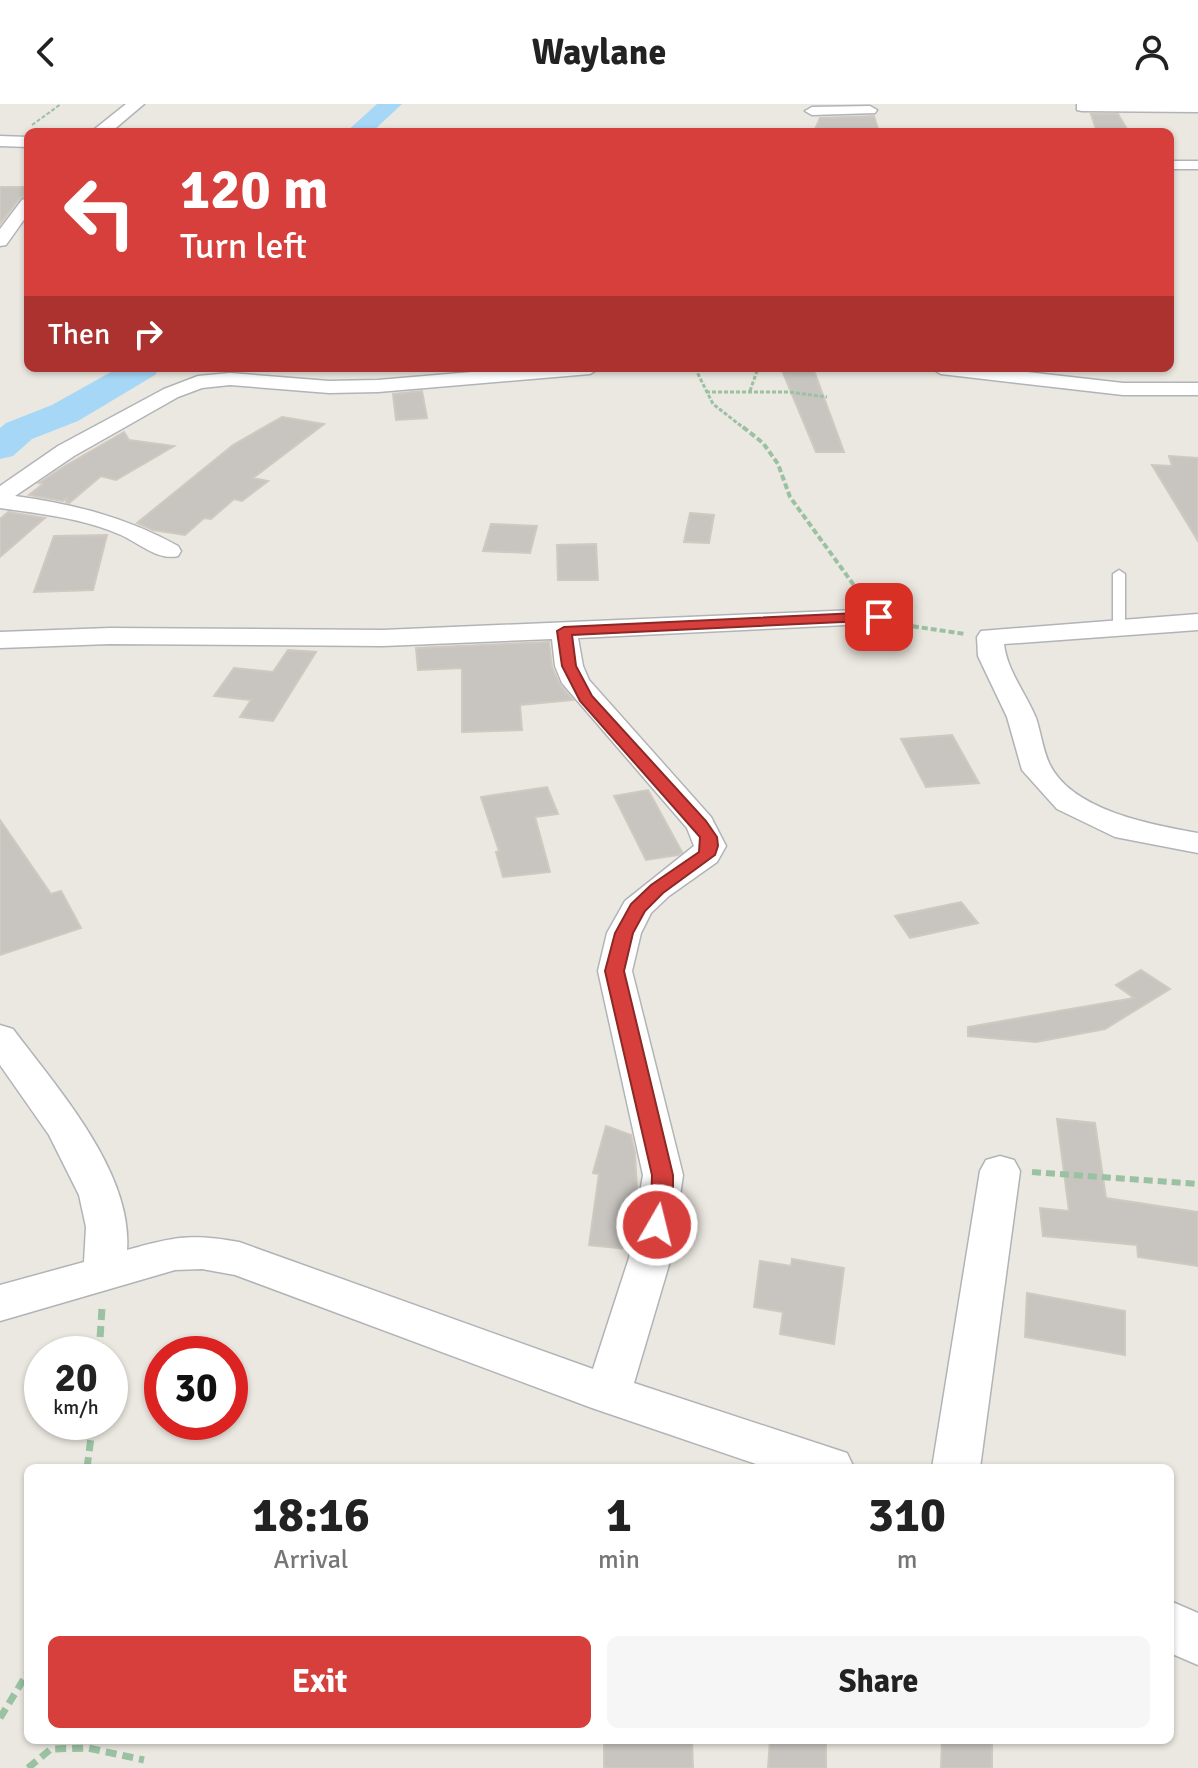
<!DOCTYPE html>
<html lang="en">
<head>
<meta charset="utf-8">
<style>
  :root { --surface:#fff; --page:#f6f6f6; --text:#222; --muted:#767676; --accent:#d63f3b }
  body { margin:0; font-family:Signika,sans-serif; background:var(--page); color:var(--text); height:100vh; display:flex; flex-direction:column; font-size:30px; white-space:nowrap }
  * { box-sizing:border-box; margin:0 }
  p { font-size:26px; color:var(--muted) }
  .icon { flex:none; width:44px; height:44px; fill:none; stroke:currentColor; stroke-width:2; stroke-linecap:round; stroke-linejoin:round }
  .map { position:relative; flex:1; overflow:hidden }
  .details { position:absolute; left:24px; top:1360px; width:1150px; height:280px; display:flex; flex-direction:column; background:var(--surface); border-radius:12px; box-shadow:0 2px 6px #0004 }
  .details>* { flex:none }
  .banner { position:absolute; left:24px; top:24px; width:1150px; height:244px; border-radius:12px; box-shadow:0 2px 6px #0004; background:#d63f3b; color:#fff; overflow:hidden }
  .speed { position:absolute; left:24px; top:1232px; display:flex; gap:16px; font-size:40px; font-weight:700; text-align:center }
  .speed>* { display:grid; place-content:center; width:104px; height:104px; border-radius:50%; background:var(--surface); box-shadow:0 2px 6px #0004; line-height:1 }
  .speed small { font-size:20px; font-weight:400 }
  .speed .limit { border:12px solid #d22; background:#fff; color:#111 }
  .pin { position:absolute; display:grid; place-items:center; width:68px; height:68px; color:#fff; margin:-34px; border-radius:16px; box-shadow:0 4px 12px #0006 }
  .me { position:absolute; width:88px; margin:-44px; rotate:8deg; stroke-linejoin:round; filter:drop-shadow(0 0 6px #0008) }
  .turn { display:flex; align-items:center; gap:28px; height:168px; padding:0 24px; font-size:36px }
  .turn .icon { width:104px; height:104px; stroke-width:2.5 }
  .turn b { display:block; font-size:56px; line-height:68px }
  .then { display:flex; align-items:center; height:76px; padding:0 24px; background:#0003; gap:16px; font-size:30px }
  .eta { display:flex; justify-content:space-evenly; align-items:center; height:136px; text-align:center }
  .eta b { font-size:48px; font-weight:700; line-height:56px }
  .button { display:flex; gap:16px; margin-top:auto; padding:16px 24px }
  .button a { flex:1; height:92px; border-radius:12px; background:var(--accent); color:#fff; font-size:32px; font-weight:700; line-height:92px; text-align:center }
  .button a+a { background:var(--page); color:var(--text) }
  header { display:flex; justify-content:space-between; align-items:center; height:104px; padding:0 24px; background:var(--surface); font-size:36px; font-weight:700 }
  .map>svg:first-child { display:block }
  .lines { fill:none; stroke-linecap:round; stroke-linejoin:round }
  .river { fill:#a6d7f6; fill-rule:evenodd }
  .building { fill:#c8c5c0; stroke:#cfc9c0; stroke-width:2 }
  .service-casing { stroke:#b1b4b7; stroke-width:3 }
  .minor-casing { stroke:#b1b4b7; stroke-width:3 }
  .tertiary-casing { stroke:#b1b4b7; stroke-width:3 }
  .path-far4 { stroke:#9ac1a2; stroke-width:2; stroke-dasharray:4 2; stroke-linecap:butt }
  .path-far3 { stroke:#9ac1a2; stroke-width:3; stroke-dasharray:4 2; stroke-linecap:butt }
  .path-far2 { stroke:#9ac1a2; stroke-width:4; stroke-dasharray:6 3; stroke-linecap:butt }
  .path-far1 { stroke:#9ac1a2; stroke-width:6; stroke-dasharray:9 5; stroke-linecap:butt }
  .path { stroke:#9ac1a2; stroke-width:7; stroke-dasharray:11 6; stroke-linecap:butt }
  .service { fill:#fff; fill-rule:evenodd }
  .minor { fill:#fff; fill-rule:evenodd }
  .tertiary { fill:#fff; fill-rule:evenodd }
  .route { fill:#d63f3b; stroke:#8b2926; stroke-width:2 }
</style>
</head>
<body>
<header><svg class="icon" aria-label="back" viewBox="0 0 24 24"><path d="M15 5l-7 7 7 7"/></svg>Waylane<svg class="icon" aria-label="person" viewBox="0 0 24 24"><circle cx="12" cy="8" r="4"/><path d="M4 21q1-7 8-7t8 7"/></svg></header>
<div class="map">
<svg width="1198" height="1664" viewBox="0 0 1198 1664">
  <rect width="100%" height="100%" fill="#ebe8e1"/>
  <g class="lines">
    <path class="river" d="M 377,0 L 402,0 L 372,28 L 346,28 Z
      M 118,264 L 160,264 L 155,271 L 78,317 L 32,335 L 13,352 L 0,355 L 0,324 L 6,319 L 52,301 Z"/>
  </g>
  <path class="building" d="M 1091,10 L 1118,10 L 1128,27 L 1096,25 Z
    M 874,12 L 879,28 L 814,28 L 820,14 Z
    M 0,83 L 28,83 L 28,91 L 20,94 L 0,120 Z
    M 781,264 L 813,264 L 844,348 L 816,348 Z
    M 422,287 L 427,314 L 396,316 L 393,290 Z
    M 282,313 L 324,320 L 253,374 L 268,377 L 242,397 L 234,395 L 211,415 L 204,414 L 185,431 L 153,426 L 137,419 L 233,341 Z
    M 124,328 L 129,336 L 174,342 L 116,376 L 101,372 L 69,399 L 66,398 L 67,394 L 63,397 L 29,391 L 43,380 L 39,379 L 65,362 Z
    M 1169,352 L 1198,354 L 1198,437 L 1152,361 L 1172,362 Z
    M 8,408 L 45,414 L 0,453 L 0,415 Z
    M 690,409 L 714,411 L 709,439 L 684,438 Z
    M 491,420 L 537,422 L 530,449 L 483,447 Z
    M 107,431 L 93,486 L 34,488 L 54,432 Z
    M 596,440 L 598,476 L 558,476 L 557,441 Z
    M 549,538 L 552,563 L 560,581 L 573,596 L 520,601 L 522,626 L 462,628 L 462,564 L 418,566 L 416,544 Z
    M 288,546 L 316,548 L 273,617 L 240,613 L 251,596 L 214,592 L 234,564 L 273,568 Z
    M 952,631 L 979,679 L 926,683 L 901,635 Z
    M 547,683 L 558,710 L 535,713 L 550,768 L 503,773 L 496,748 L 499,747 L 481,693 Z
    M 648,686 L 682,748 L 678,751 L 646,756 L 614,692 Z
    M 0,716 L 51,790 L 61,787 L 81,824 L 0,851 Z
    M 961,798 L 978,819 L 910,834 L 895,812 Z
    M 1141,866 L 1170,885 L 1105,925 L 1036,938 L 968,932 L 968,923 L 1134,894 L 1116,881 Z
    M 1057,1015 L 1095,1019 L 1106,1094 L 1198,1108 L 1198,1162 L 1138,1153 L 1137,1141 L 1043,1132 L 1040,1104 L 1069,1107 Z
    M 606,1022 L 631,1031 L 635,1049 L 637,1086 L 628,1145 L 589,1141 L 599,1070 L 593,1069 Z
    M 792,1155 L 844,1164 L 834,1240 L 780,1230 L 783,1208 L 754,1203 L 760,1157 L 791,1162 Z
    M 1027,1189 L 1125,1207 L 1125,1251 L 1025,1233 Z
    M 604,1636 L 692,1636 L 693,1664 L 604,1664 Z
    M 770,1636 L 826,1636 L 826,1664 L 768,1664 Z
    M 942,1636 L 992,1636 L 992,1664 L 941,1664 Z"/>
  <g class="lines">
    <defs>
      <path id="service" d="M 1119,466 L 1125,470 L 1125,522 L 1119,526 L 1113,522 L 1113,470 Z"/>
      <path id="minor" d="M 1077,0 L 1198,0 L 1198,8 L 1082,7 L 1077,6 Z
        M 870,2 L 877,6 L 875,9 L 812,11 L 805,7 L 812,3 Z
        M 1170,57 L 1198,57 L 1198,65 L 1170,65 Z
        M 28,94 L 28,110 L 6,141 L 0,142 L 0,125 L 22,96 Z
        M 519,264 L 600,264 L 590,270 L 378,288 L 329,289 L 230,281 L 202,284 L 178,293 L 74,352 L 15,392 C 73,400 126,413 178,442 L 181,447 L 178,452 C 158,457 139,439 121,431 C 83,414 41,410 0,404 L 0,382 L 58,342 L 164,285 L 198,272 L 230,269 L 329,277 L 378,276 Z
        M 931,264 L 993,264 L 1123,279 L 1198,279 L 1198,291 L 1123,291 L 941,270 Z
        M 879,505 L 888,507 L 892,513 L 888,519 L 578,534 L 583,562 L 589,576 L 711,713 L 726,742 L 717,758 L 669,792 L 651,809 L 641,829 L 632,867 L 683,1071 L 671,1154 L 634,1279 L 847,1349 L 854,1364 L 768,1364 L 592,1304 L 235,1171 L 202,1165 L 175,1166 L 0,1217 L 0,1181 L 84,1158 L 86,1123 L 79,1091 L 49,1031 L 0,961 L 0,921 L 13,925 C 57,984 133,1068 127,1146 C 173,1133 191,1129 239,1138 L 593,1265 L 629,1154 L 643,1071 L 598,867 L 607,829 L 625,797 L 694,742 L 687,724 L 562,579 L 555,562 L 552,535 L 383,542 L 110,540 L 0,544 L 0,528 L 110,524 L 383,526 Z
        M 1198,510 L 1198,526 L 1004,540 C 1007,567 1026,589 1036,614 C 1041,629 1043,647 1050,661 C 1073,707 1153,721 1198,729 L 1198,749 L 1115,733 L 1057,705 L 1022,666 L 1007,613 L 978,552 L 977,533 L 981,527 Z
        M 1000,1052 L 1014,1056 L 1020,1067 L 980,1364 L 932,1364 L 980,1067 L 986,1056 Z
        M 1170,1497 L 1198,1509 L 1198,1561 L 1170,1549 Z"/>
      <path id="tertiary" d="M 126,0 L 144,0 L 111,28 L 91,28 Z
        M 0,32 L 28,33 L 28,43 L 0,42 Z"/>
    </defs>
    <use href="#service" class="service-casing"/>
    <use href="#minor" class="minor-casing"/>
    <use href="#tertiary" class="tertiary-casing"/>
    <path class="path-far4" d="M 32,21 L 61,0"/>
    <path class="path-far3" d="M 695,264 L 713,300 L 745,325
      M 750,287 L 758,264
      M 706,288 L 789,288 L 827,293"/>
    <path class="path-far2" d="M 743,323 L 763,339 L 778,360 L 790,393 L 861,491
      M 904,521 L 965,530"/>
    <path class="path-far1" d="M 1032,1068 L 1198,1080"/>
    <path class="path" d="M 99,1250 L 102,1204
      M 87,1364 L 93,1318
      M 0,1614 L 28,1568
      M 28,1664 L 51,1645 L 88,1644 L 144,1656"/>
    <use href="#service" class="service"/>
    <use href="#minor" class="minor"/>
    <use href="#tertiary" class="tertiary"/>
  </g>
  <path class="route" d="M 879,508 L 884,510 L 884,516 L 572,531 L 576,562 L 592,592 L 706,717 L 717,733 L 718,742 L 715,751 L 663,789 L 645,807 L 633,829 L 624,867 L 673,1071 C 673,1090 674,1110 665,1127 L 657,1129 L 649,1127 L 646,1121 L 651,1103 L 652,1071 L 605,867 L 615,829 L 631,800 L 651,781 L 699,748 L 700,733 L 580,597 L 562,562 L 557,527 L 564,523 Z"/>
</svg>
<div class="speed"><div>20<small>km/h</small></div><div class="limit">30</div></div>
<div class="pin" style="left:879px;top:513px;background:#d93025"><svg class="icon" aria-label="arrive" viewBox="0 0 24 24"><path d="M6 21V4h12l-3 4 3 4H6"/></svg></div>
<svg class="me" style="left:657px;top:1121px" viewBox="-20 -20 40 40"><circle r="17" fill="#d63f3b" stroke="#fff" stroke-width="3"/><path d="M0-11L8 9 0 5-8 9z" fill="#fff"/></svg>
<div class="banner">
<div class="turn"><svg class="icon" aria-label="left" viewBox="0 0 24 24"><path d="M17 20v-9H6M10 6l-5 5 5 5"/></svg><div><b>120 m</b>Turn left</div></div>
<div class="then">Then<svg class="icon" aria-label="right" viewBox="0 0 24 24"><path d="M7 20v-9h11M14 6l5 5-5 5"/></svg></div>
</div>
<section class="details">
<div class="eta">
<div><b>18:16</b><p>Arrival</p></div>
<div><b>1</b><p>min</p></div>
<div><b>310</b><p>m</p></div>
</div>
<div class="button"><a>Exit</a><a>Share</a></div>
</section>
</div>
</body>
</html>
